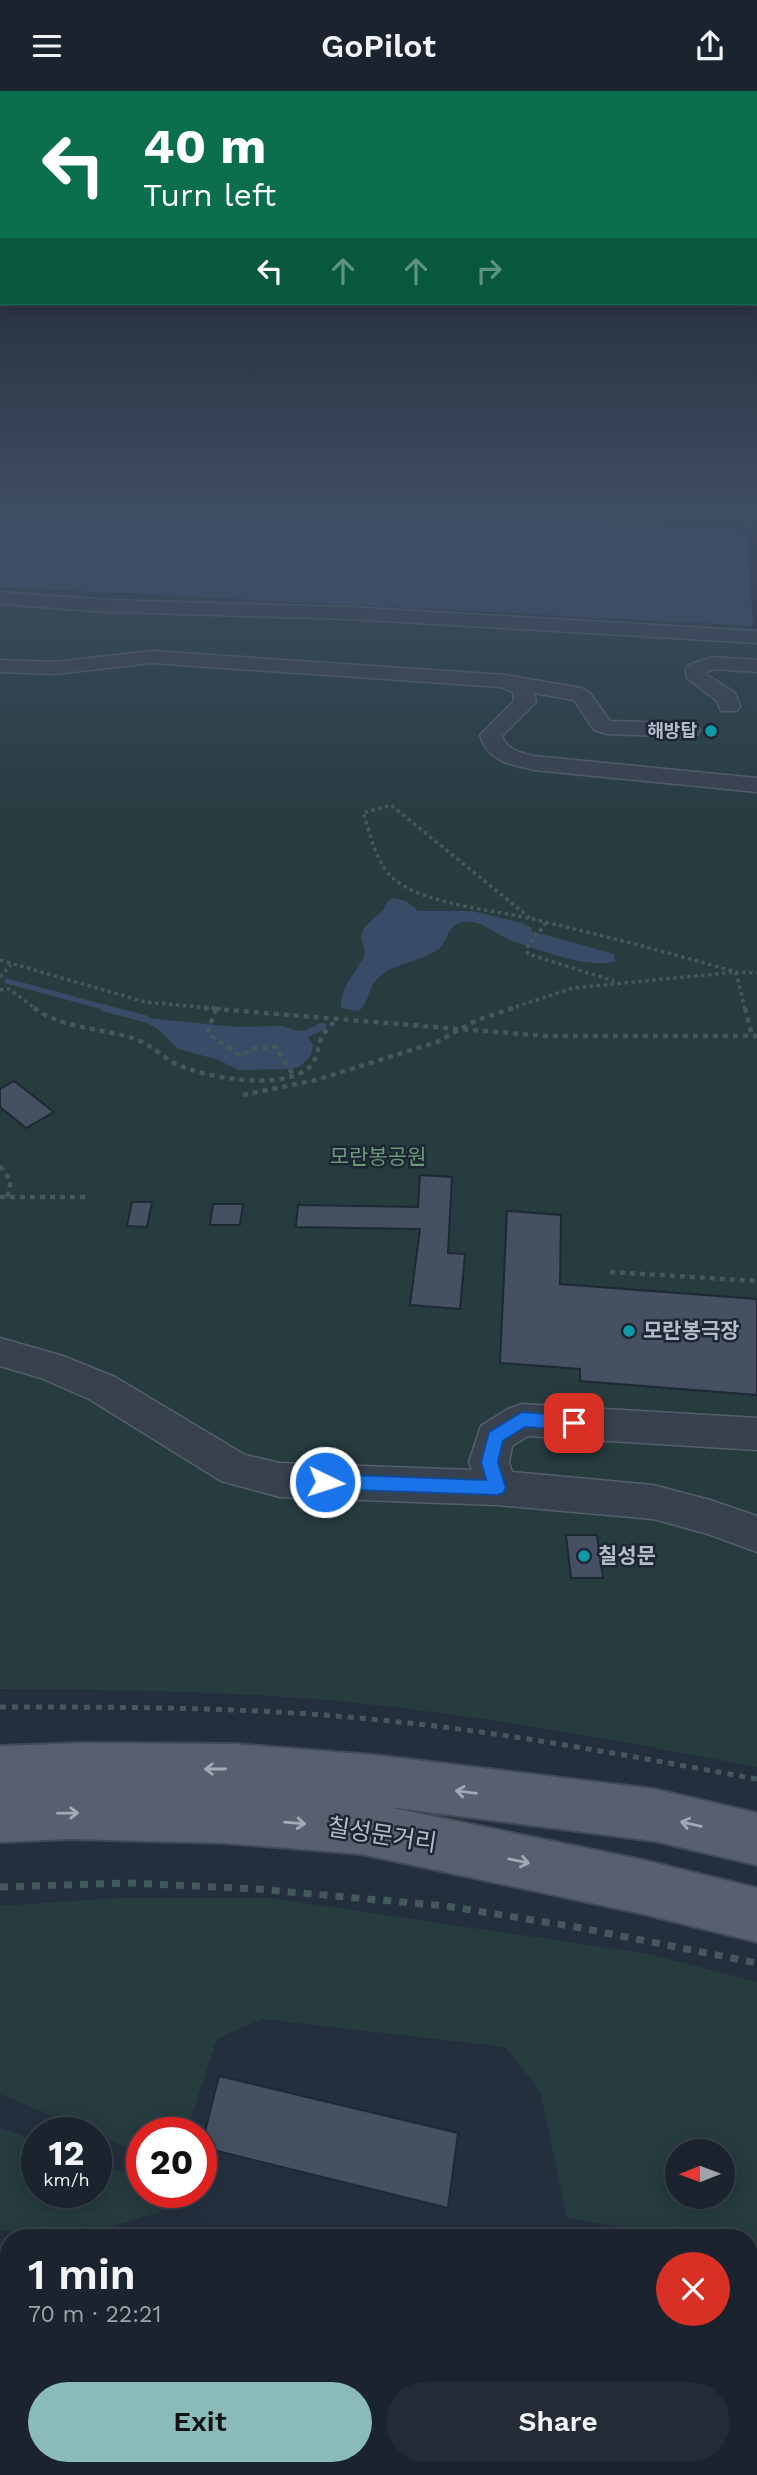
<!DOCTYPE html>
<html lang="en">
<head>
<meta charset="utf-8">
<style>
  :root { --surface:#1b232e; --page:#242b36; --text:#f1f3f6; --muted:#a0a4aa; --line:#39404a; --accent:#8bbbb9 }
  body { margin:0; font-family:"Work Sans","Noto Sans KR",sans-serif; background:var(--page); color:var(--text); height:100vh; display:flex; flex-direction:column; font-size:26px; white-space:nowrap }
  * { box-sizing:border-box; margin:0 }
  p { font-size:23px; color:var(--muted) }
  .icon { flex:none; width:38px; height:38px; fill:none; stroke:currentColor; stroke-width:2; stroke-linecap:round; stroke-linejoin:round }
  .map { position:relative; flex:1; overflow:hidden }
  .sheet { position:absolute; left:0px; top:2138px; width:758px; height:247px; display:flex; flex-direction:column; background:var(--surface); border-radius:28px 28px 0 0; box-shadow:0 4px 18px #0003,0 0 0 2px var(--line) }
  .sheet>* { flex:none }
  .top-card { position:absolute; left:0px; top:0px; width:758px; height:214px; box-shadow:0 4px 18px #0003,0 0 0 2px var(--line); background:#0b6e4f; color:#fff; overflow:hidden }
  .needle { width:46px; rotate:269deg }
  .controls { position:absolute; left:665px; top:2048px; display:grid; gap:14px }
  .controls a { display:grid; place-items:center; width:70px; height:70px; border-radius:50%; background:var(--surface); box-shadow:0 4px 18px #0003,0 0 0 2px var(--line); font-size:35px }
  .speed { position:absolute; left:21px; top:2026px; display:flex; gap:14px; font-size:35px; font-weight:700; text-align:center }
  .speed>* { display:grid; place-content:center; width:91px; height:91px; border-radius:50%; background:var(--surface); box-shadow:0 4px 18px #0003,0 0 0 2px var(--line); line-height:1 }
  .speed small { font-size:18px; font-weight:400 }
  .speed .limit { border:10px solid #d22; background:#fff; color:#111 }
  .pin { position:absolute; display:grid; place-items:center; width:60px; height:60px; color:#fff; margin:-30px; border-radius:14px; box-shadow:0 4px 10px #0006 }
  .me { position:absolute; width:77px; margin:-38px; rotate:94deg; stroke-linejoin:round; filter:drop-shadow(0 0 5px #0008) }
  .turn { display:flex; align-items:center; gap:24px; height:147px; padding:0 28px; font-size:32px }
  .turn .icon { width:91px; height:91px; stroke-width:2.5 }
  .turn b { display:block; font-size:49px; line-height:60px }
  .lanes { display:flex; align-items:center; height:66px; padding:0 28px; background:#0003; justify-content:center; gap:35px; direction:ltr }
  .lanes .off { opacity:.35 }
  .round { display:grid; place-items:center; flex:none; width:74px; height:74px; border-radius:37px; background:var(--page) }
  .summary { display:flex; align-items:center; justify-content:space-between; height:119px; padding:0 28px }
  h1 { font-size:42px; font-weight:600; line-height:52px }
  .button { display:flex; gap:14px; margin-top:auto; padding:14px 28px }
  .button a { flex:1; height:80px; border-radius:42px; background:var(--accent); color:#111; font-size:28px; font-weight:600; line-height:80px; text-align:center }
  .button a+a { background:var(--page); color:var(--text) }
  header { display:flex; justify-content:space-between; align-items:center; height:91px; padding:0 28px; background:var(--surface); font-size:32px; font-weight:600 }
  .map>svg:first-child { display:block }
  .green { fill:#263c3f; fill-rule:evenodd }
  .water { fill:#394c67 }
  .pier { fill:#242f3e }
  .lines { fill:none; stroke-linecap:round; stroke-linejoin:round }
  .stream-far1 { stroke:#394c67; stroke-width:5 }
  .stream { stroke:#394c67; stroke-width:7 }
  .building { fill:#455162; stroke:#1f2835; stroke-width:2 }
  .minor-casing { stroke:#565f6c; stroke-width:3 }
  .major-casing { stroke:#414a57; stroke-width:4 }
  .path-far4 { stroke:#44595c; stroke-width:2.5; stroke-dasharray:2.5 2.5; stroke-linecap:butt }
  .path-far3 { stroke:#44595c; stroke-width:3.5; stroke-dasharray:3.5 3.5; stroke-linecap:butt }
  .path-far2 { stroke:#44595c; stroke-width:4.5; stroke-dasharray:5 5; stroke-linecap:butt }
  .path-far1 { stroke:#44595c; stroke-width:5; stroke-dasharray:6 6; stroke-linecap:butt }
  .path { stroke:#44595c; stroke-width:7; stroke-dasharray:8 8; stroke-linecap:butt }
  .minor { fill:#38414e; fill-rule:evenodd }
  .major { fill:#56606e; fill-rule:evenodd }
  .oneway { stroke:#a1aab7 }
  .route { fill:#1a73e8; stroke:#114b97; stroke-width:2 }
  .culture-dot { fill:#0f9aa8; stroke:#1d2633; stroke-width:2.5 }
  .labels { text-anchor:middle; stroke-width:5; stroke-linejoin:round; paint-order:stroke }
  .far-poi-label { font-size:18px; font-weight:bold; fill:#b4bcc9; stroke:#1d2633; text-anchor:end }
  .park-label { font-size:21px; fill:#6b9a76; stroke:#1d2633 }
  .poi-label { font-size:21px; font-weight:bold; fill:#b4bcc9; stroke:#1d2633; text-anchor:start }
  .near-street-label { font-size:24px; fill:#b4bcc9; stroke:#1d2633 }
</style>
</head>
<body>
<header><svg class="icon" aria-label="menu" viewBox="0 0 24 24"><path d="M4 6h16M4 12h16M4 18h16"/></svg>GoPilot<svg class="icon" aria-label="share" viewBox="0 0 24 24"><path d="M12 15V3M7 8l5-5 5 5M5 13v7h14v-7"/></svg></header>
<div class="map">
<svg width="757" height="2384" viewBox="0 0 757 2384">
  <rect width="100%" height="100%" fill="#242f3e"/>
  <path class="green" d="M 196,420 L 757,420 L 757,439 L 284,426 Z
    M 0,496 L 757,535 L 757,1676 C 627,1651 497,1627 365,1613 C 244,1600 122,1599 0,1598 Z
    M 115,1807 L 271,1807 L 649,1863 L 757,1891 L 757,2158 L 749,2157 L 749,2147 L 689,2147 L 567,2127 L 540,2000 L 505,1956 L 262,1928 L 217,1948 L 186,2042 L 142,2042 L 142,2061 L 137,2061 L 0,2003 L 0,1815 ZM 677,2060 L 723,2060 L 723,2105 L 677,2105 Z
    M 0,2037 L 37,2050 L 37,2102 L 96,2102 L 96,2071 L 142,2087 L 142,2102 L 161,2102 L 160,2121 L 74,2147 L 0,2139 Z
    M 749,2209 L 757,2210 L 757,2384 L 626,2384 L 630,2377 L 749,2376 Z
    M 286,2377 L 603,2377 L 599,2384 L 295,2384 Z"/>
  <path class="water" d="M 0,420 L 196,420 L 284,426 L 757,439 L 757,535 L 0,496 Z
    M 393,807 L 406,810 L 418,820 L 472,820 L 523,832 L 532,837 L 531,840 L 614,863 L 615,870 C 591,879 536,858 512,850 C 496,844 477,824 457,833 C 448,837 447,851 439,858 C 420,872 393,871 377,888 C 368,897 369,912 359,920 L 341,917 C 340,896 357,881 365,863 C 365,857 361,851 361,845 C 363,831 383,825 387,811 Z
    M 137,926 L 236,936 L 283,935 L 306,943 L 313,954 L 311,964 L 302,974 L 293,978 L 238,979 L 219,969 L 178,958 L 159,939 Z"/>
  <path class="pier" d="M 747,436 L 757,436 L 757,538 L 753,538 Z"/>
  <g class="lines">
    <path class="stream-far1" d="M 7,890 L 111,918"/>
    <path class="stream" d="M 104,917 L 146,928
      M 297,943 L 306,943 L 323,935"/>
  </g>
  <path class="building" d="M 14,990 L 54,1021 L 26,1037 L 0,1016 L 0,998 Z
    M 420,1084 L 452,1086 L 448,1162 L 465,1163 L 460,1218 L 410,1214 L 420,1138 L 296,1136 L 298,1114 L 418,1116 Z
    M 132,1111 L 152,1111 L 147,1136 L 127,1135 Z
    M 213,1113 L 243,1113 L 240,1134 L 210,1134 Z
    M 507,1120 L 561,1124 L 560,1193 L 757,1208 L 757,1304 L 580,1290 L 580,1278 L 500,1272 Z
    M 566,1444 L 597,1444 L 603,1487 L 571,1487 Z
    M 219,1985 L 458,2042 L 448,2117 L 201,2056 Z"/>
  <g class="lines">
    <defs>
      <path id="minor" d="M 515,420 L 741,420 L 749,425 L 741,430 L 523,425 Z
        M 0,501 L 108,509 L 349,516 L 757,540 L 757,552 L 349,528 L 108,521 L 0,513 Z
        M 152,560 L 505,584 L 581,597 L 589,601 L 610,630 L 689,632 L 697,634 L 700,639 L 697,644 L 689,646 L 607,643 L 594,639 L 574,609 L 534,602 L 536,611 L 502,645 C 507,659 521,662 534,665 L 757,687 L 757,701 L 534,679 C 511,674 487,670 480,644 L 514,610 L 513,601 L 501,596 L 152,572 L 55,583 L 0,581 L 0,569 L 55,571 Z
        M 712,566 L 757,569 L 757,581 L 714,578 L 707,581 L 707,584 L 735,602 L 740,615 L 737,620 L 721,620 L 717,610 L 687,587 L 686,578 L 689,574 Z
        M 0,1247 L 63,1265 L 115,1286 L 245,1364 L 280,1372 L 472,1379 L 469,1371 L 481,1335 L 508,1318 L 522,1313 L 757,1327 L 757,1359 L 528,1345 L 512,1355 L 509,1371 L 512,1381 L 653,1394 L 710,1409 L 757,1425 L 757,1461 L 708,1443 L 653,1428 L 497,1414 L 280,1406 L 221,1390 L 89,1308 L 41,1287 L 0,1275 Z
        M 757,2168 L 757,2226 L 749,2227 L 749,2169 Z
        M 0,2179 L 9,2182 L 9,2244 L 0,2241 Z
        M 195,2376 L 263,2376 L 267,2384 L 198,2384 Z"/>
      <path id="major" d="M 83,1652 L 235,1653 L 374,1664 L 654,1698 L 757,1722 L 757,1774 L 654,1750 L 388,1716 L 643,1769 L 757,1797 L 757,1851 L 643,1823 L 361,1763 L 225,1752 L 70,1748 L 0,1751 L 0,1655 Z"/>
    </defs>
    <use href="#minor" class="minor-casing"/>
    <use href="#major" class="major-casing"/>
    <path class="path-far4" d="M 211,420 L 511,431"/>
    <path class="path-far3" d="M 530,827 L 391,714 L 363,722 C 371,744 376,774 395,789 C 427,814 489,818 528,827 C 598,843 667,861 736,881 L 757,882
      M 546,832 L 526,858 L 528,863 L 614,890
      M 0,869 L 145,911 L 223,918
      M 0,886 L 11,874
      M 0,899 L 9,898 L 36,918
      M 509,918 L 573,897 L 736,881 L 745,918"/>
    <path class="path-far2" d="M 34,917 C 63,938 102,937 135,948 C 151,953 162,966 176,973 C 207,987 277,999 306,979 C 318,971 317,957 322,945 C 326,939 331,934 336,929
      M 204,917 L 545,945 L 757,945
      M 745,917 L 752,945
      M 216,918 L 207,942 L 241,965 L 251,958 L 276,956 L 293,984
      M 243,1004 L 316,989 L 437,951 L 477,929 L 514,917
      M 0,1075 L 11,1090 L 7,1106
      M 0,1106 L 90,1106
      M 610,1181 L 757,1190"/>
    <path class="path-far1" d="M 0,1616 C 123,1616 247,1616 370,1628 C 500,1640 629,1665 757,1688"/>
    <path class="path" d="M 0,1796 L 129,1792 L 257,1798 L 446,1815 L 576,1836 L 757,1872
      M 0,2337 L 9,2342
      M 74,2376 L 85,2384
      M 615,2384 L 618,2376"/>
    <use href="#minor" class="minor"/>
    <use href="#major" class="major"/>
  </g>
  <defs><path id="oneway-shaft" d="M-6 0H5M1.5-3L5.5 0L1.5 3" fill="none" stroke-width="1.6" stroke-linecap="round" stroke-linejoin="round" transform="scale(1.75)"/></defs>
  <g class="oneway">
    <use href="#oneway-shaft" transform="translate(215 1678) rotate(-180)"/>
    <use href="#oneway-shaft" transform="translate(466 1701) rotate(-173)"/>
    <use href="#oneway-shaft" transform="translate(68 1722) rotate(-1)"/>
    <use href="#oneway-shaft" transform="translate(295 1732) rotate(5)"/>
    <use href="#oneway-shaft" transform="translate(691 1733) rotate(-167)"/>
    <use href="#oneway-shaft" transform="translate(519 1770) rotate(12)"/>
  </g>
  <linearGradient id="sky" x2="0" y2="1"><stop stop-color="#141a22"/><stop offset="0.56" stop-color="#3f4d63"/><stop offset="1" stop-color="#3f4d63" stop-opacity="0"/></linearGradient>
  <rect width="757" height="753" fill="url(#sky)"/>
  <path class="route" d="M 522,1321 L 574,1325 L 581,1327 L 583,1332 L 581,1337 L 574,1339 L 525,1336 L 503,1350 L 498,1371 L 506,1397 L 503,1402 L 497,1404 L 325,1398 L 318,1396 L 316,1391 L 318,1385 L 325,1383 L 486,1389 L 481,1371 L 489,1341 Z"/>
  <g class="culture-dot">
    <circle cx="711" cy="640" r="7"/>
    <circle cx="629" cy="1240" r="7"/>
    <circle cx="584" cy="1465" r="7"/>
  </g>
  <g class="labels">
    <g class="far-poi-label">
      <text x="697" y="646">해방탑</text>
    </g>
    <g class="park-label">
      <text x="378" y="1073">모란봉공원</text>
    </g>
    <g class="poi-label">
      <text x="643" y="1247">모란봉극장</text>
      <text x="598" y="1472">칠성문</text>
    </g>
    <g class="near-street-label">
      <text transform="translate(382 1744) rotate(9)" y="8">칠성문거리</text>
    </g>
  </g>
</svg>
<div class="controls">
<a><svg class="needle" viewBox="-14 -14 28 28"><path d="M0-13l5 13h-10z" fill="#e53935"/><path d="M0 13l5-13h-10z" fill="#a0a4aa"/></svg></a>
</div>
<div class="speed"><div>12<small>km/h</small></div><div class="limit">20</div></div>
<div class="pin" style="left:574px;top:1332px;background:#d93025"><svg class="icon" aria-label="arrive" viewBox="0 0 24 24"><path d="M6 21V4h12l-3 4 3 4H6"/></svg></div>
<svg class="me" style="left:325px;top:1391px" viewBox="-20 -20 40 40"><circle r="17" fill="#1a73e8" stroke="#fff" stroke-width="3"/><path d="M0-11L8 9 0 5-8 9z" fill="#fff"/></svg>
<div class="top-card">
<div class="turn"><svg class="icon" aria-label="left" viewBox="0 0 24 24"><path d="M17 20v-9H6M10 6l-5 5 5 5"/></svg><div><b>40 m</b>Turn left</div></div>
<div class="lanes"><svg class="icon" aria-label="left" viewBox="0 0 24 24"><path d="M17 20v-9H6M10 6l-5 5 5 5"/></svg><svg class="icon off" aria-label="ahead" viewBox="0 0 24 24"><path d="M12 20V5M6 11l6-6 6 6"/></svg><svg class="icon off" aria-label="ahead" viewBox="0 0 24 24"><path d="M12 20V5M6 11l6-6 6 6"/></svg><svg class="icon off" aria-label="right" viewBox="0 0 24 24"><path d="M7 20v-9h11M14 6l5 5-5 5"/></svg></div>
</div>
<section class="sheet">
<div class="summary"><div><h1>1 min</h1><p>70 m · 22:21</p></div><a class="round" style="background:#d93025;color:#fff"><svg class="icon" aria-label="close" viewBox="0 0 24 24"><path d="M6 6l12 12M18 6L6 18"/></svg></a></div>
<div class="button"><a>Exit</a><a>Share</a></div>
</section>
</div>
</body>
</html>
